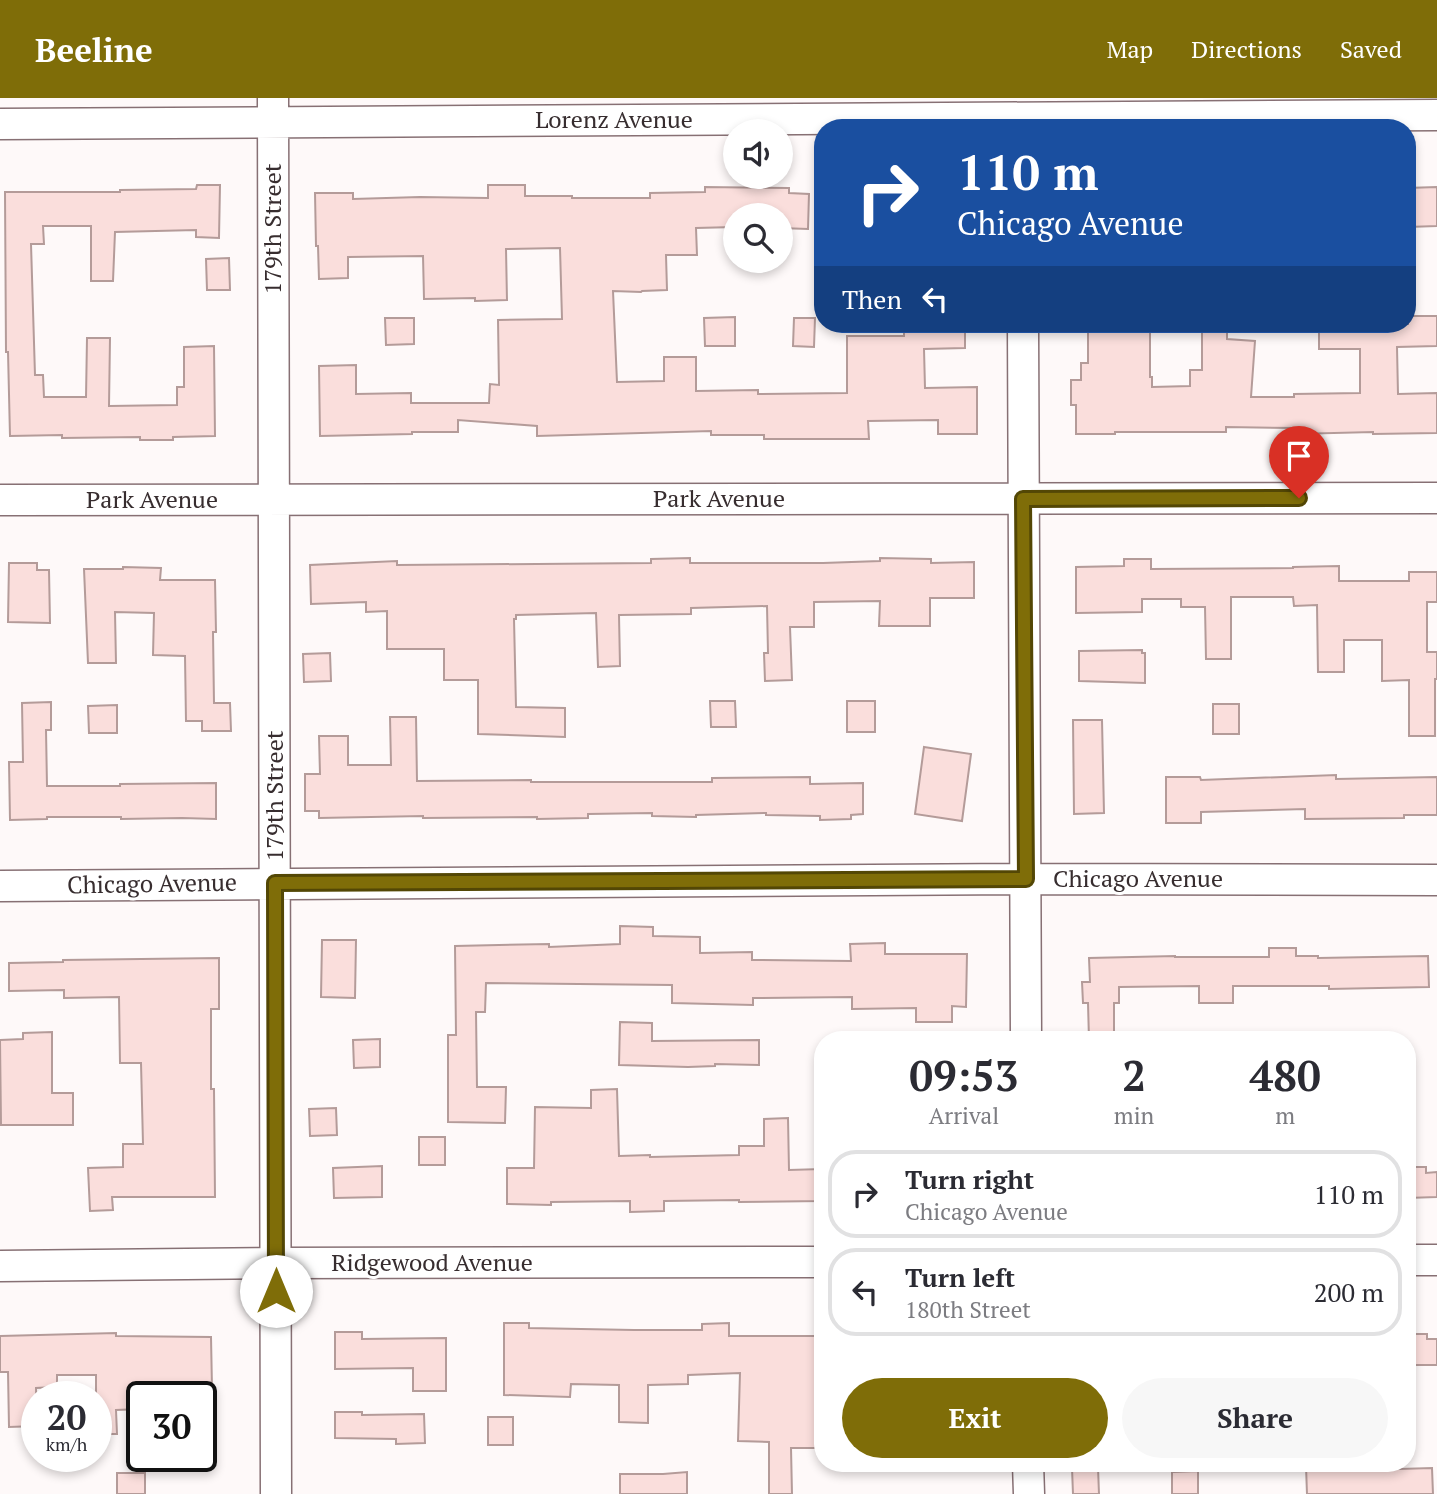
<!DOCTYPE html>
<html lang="en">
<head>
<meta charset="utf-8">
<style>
  :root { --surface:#fff; --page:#f7f7f7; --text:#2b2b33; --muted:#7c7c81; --line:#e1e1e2; --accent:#7f6d08 }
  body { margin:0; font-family:"PT Serif",serif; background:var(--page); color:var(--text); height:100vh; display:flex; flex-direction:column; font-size:26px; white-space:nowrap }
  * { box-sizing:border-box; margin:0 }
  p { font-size:23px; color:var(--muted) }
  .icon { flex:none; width:38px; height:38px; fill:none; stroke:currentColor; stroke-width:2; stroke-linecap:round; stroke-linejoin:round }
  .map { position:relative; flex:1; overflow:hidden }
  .panel { position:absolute; left:814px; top:933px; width:602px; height:441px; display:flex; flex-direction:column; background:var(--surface); border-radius:28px; box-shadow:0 4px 10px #0003 }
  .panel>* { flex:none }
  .banner { position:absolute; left:814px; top:21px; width:602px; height:214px; border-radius:28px; box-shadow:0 4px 10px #0003; background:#1a4fa0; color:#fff; overflow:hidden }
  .controls { position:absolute; left:723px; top:21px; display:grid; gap:14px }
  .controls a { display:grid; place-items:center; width:70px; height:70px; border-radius:50%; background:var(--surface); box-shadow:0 4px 10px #0003; font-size:35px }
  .speed { position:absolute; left:21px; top:1283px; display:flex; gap:14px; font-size:35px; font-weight:700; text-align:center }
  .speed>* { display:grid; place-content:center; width:91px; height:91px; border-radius:50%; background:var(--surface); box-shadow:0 4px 10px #0003; line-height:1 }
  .speed small { font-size:18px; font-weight:400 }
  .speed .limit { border:4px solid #111; border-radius:10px; background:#fff; color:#111 }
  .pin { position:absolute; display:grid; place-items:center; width:60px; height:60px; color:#fff; margin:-72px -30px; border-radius:50% 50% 50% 0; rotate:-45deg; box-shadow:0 0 7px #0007 }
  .pin .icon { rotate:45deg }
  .me { position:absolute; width:77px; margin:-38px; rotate:0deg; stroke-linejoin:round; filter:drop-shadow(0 0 5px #0008) }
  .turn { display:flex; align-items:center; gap:24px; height:147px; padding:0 28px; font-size:32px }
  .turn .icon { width:91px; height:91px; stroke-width:2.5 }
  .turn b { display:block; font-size:49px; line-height:60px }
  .then { display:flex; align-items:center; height:66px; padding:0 28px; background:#0003; gap:14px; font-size:26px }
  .eta { display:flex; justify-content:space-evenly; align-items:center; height:119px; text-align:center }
  .eta b { font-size:42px; font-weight:700; line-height:49px }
  .primary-button { display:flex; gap:14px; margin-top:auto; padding:14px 28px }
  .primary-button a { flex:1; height:80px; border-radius:42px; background:var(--accent); color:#fff; font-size:28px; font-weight:700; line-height:80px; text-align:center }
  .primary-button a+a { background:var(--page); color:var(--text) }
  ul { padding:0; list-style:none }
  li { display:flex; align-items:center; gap:21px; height:88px; margin:0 14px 10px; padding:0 14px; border:4px solid var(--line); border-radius:28px }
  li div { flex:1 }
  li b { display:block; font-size:26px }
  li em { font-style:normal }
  header { display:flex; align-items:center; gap:42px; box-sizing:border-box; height:98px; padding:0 35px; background:var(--accent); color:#fff }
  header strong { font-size:33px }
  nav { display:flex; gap:38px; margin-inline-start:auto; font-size:24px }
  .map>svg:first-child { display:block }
  .building { fill:#fadedc; stroke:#b49b99; stroke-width:2 }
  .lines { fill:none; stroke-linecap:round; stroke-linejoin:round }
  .street-casing { stroke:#877074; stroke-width:33 }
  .street { stroke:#fff; stroke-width:30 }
  .route-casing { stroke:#534705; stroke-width:18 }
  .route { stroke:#7f6d08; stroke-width:12 }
  .labels { text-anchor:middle; stroke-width:6; stroke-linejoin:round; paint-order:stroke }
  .street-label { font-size:24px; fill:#372d2f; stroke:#fff }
</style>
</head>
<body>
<header>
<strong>Beeline</strong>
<nav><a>Map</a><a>Directions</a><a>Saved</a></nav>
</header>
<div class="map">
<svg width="1437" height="1396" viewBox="0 0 1437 1396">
  <rect width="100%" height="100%" fill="#fef9f9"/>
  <path class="building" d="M 197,87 L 220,87 L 219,140 L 196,139 L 196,132 L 115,134 L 113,183 L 91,183 L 91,128 L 43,128 L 44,146 L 31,146 L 35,277 L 43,277 L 44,299 L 86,299 L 87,240 L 110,240 L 109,308 L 177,307 L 177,289 L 184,289 L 184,249 L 214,248 L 215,338 L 173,339 L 173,342 L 140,342 L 140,339 L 62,340 L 62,337 L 10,338 L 8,254 L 6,254 L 5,94 L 120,94 L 120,92 L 196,91 Z
    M 488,87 L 525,87 L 525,98 L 572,98 L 572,100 L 650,100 L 650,95 L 705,94 L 705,89 L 789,90 L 789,95 L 809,96 L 808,131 L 780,130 L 780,117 L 735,117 L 735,129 L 696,130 L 697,157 L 666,157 L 667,192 L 642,193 L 641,194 L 613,193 L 617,284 L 664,283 L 664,259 L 696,259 L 696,293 L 758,292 L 758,296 L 847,295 L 847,238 L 904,238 L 904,226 L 965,226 L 965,250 L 924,251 L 925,290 L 977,289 L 977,336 L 938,336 L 938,322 L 868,323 L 869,341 L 764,341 L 764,337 L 711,337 L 711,333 L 537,338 L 537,328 L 458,322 L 458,334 L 412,334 L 412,336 L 320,338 L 319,268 L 356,267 L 356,296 L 411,295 L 411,305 L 489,305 L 490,286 L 499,287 L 498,222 L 562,221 L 560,150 L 506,151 L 507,202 L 475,203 L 475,200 L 424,201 L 423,158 L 348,159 L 348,180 L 319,181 L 318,148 L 316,148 L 315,95 L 353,95 L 353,101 L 420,99 L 488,100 Z
    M 1437,89 L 1437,128 L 1408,129 L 1407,90 Z
    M 229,160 L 230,192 L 207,192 L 206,161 Z
    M 1408,218 L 1437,218 L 1437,248 L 1397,249 L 1398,296 L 1437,295 L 1437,335 L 1373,336 L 1373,334 L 1295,336 L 1295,330 L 1226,329 L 1226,334 L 1115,334 L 1115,336 L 1076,336 L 1076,307 L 1071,307 L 1071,282 L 1081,282 L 1081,265 L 1088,265 L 1088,226 L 1150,226 L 1150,279 L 1152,279 L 1152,289 L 1190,288 L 1190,272 L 1202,272 L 1202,226 L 1227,226 L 1227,241 L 1255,243 L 1251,299 L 1294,299 L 1294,296 L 1360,295 L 1360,251 L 1319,251 L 1319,226 L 1408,226 Z
    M 735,219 L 735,248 L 705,248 L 704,220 Z
    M 385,220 L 414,220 L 414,246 L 386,247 Z
    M 794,220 L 815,220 L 814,249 L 793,248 Z
    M 690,460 L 690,465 L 823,465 L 880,463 L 880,460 L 931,461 L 931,465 L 974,464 L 974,500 L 930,500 L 930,528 L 879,528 L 880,503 L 814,504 L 814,529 L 790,529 L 792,582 L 765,583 L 764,555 L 768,555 L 767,508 L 691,510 L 691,516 L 619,517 L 620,568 L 598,569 L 596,515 L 516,517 L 516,521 L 514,521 L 516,609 L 565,610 L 565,639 L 478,636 L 478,582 L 444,582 L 444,551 L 387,551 L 387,513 L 366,514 L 366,504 L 311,506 L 310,467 L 397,463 L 397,467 L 651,465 L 651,461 Z
    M 1124,461 L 1151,461 L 1151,471 L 1293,470 L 1293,469 L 1339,468 L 1339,483 L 1409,483 L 1409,474 L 1437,474 L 1437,504 L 1427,504 L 1427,554 L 1437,554 L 1437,581 L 1435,581 L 1435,638 L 1409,638 L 1409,582 L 1382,583 L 1382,542 L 1344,542 L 1344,574 L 1318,574 L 1317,507 L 1294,508 L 1293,499 L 1231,499 L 1231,561 L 1206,561 L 1205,509 L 1181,509 L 1181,501 L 1142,501 L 1142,514 L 1076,515 L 1076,469 L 1124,468 Z
    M 9,465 L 37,465 L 37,472 L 49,472 L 50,525 L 8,524 Z
    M 123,469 L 161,470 L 160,482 L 215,482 L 216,534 L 213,534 L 214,605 L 230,605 L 231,633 L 202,633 L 202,623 L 186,623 L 185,558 L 153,557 L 154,515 L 115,514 L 116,565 L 88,565 L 84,471 L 123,471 Z
    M 1142,552 L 1142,555 L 1145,555 L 1145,585 L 1079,583 L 1079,553 Z
    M 330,555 L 331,583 L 304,584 L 303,556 Z
    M 710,603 L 735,603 L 736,629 L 711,629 Z
    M 847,603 L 875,603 L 875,634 L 847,634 Z
    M 51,604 L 51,632 L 46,632 L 47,688 L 120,688 L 120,686 L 216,685 L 216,721 L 182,720 L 121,721 L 121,719 L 47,719 L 47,721 L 10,722 L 9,664 L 23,664 L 22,605 Z
    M 1213,606 L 1239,606 L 1239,636 L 1213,636 Z
    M 117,607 L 117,635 L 89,635 L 88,608 Z
    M 390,619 L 416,619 L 417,683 L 531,682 L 531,684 L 712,684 L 712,680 L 810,679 L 810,686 L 863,685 L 863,716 L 851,717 L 851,721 L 820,722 L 820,718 L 766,717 L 766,715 L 696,717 L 696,719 L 652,718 L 652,715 L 588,716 L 588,720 L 537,721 L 537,719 L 423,720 L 423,718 L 319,720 L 319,713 L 305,713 L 305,676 L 320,676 L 319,638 L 348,638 L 348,667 L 391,667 Z
    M 1073,622 L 1102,622 L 1104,715 L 1074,716 Z
    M 924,649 L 971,656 L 962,723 L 915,716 Z
    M 1336,677 L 1336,681 L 1437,679 L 1437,717 L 1404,717 L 1404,720 L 1305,721 L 1305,711 L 1201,714 L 1201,725 L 1166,725 L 1166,679 L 1200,679 L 1201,682 Z
    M 620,828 L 653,829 L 653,838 L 700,839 L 700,855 L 752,854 L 752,862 L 851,863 L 850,846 L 885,845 L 885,856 L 967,856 L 966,909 L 952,908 L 952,924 L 916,924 L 916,910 L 852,911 L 852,899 L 753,900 L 753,907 L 672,905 L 672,887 L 486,885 L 485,914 L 476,914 L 477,989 L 506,989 L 505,1025 L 448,1024 L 448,937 L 456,937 L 455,848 L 549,846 L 549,849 L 620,846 Z
    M 322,842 L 356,842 L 355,900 L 321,899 Z
    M 1269,850 L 1296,850 L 1296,858 L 1318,858 L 1318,860 L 1428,858 L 1429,889 L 1329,891 L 1329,888 L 1233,888 L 1233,905 L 1199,905 L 1199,888 L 1119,889 L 1119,905 L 1114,905 L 1114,942 L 1089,942 L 1088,905 L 1083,905 L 1082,884 L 1090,884 L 1089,860 L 1175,858 L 1175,859 L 1269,859 Z
    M 219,860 L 219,911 L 211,911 L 211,991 L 214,991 L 215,1099 L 112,1099 L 113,1112 L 90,1113 L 88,1070 L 123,1069 L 123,1046 L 143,1046 L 141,965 L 120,965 L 119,899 L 64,900 L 64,892 L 9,893 L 9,865 L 63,864 L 63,862 Z
    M 620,924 L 652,925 L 652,943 L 759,942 L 759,967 L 715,966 L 715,968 L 688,969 L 619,967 Z
    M 52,934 L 52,995 L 73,995 L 73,1027 L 1,1027 L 0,942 L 23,941 L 23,935 Z
    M 380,941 L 380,969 L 354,970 L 353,942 Z
    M 617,991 L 619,1058 L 650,1057 L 650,1059 L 739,1057 L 739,1048 L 764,1048 L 764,1021 L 788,1020 L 789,1072 L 822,1071 L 822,1103 L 739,1104 L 739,1102 L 664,1103 L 664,1113 L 630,1114 L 630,1103 L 551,1104 L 551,1107 L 507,1106 L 507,1070 L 534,1070 L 535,1009 L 591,1010 L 591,992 Z
    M 336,1010 L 337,1037 L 310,1038 L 309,1011 Z
    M 419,1039 L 445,1039 L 445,1067 L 419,1067 Z
    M 382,1068 L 382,1099 L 334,1100 L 333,1070 Z
    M 1407,1069 L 1426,1069 L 1426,1075 L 1437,1074 L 1437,1099 L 1407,1100 Z
    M 504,1225 L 529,1225 L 529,1230 L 634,1232 L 702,1232 L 702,1226 L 729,1225 L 729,1238 L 822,1238 L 822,1350 L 791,1350 L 792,1396 L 769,1396 L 769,1344 L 738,1343 L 740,1275 L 688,1277 L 688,1286 L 648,1287 L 648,1325 L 619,1324 L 619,1287 L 571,1286 L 570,1299 L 504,1297 Z
    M 335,1234 L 362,1234 L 362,1241 L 446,1240 L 446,1293 L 413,1293 L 413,1270 L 335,1271 Z
    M 116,1235 L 116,1238 L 211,1239 L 212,1290 L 163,1291 L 163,1298 L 142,1298 L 142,1311 L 116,1312 L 117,1336 L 96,1336 L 96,1277 L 57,1277 L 57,1289 L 36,1290 L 37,1328 L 9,1329 L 8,1274 L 0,1274 L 0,1238 Z
    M 1407,1236 L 1427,1236 L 1427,1241 L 1437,1241 L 1437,1267 L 1407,1267 Z
    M 335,1314 L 362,1314 L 362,1317 L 424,1316 L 425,1345 L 396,1346 L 396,1341 L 335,1340 Z
    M 488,1319 L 513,1319 L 513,1347 L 488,1347 Z
    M 1306,1368 L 1332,1368 L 1332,1373 L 1432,1370 L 1433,1396 L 1307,1396 Z
    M 1098,1369 L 1099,1396 L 1073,1396 L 1072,1370 Z
    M 1198,1373 L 1198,1396 L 1172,1396 L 1172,1374 Z
    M 687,1374 L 687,1396 L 620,1396 L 620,1376 L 663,1376 Z
    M 117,1375 L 145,1375 L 145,1396 L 117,1396 Z"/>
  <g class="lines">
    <defs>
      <path id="street" d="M 273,0 L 276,1396
        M 0,26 L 1437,17
        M 1023,226 L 1026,942
        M 0,402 L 1437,400
        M 0,788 L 1025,781 L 1437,782
        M 1407,1162 L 1437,1162
        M 0,1168 L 276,1165 L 822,1164
        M 1028,1365 L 1029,1396"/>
    </defs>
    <use href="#street" class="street-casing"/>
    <use href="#street" class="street"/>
  </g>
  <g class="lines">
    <defs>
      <path id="route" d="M 276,1193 L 275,785 L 1026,781 L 1023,401 L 1299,400"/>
    </defs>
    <use href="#route" class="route-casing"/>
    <use href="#route" class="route"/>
  </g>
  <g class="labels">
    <g class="street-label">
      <text x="614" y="30">Lorenz Avenue</text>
      <text transform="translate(273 131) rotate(-90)" y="8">179th Street</text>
      <text x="719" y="409">Park Avenue</text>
      <text x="152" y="410">Park Avenue</text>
      <text transform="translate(275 698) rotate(-90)" y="8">179th Street</text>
      <text x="1138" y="789">Chicago Avenue</text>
      <text transform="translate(152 786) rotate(-1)" y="8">Chicago Avenue</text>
      <text x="432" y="1173">Ridgewood Avenue</text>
    </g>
  </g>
</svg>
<div class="controls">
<a><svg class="icon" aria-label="sound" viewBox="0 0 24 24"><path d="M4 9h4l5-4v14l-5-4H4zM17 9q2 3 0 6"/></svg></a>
<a><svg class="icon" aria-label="search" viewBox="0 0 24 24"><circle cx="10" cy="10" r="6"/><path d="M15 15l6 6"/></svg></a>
</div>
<div class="speed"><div>20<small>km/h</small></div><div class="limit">30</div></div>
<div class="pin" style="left:1299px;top:400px;background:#d93025"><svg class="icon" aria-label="arrive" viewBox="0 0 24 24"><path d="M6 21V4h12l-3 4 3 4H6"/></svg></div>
<svg class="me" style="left:276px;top:1193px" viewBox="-20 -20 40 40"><circle r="19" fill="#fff"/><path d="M0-13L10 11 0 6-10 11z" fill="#7f6d08"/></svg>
<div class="banner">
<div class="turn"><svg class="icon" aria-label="right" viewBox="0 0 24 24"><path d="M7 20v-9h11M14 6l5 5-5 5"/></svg><div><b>110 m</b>Chicago Avenue</div></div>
<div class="then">Then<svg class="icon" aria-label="left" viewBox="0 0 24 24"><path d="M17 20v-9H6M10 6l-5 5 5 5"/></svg></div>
</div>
<section class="panel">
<div class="eta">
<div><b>09:53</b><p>Arrival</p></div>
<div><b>2</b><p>min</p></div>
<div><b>480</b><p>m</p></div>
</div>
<ul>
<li><svg class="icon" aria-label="right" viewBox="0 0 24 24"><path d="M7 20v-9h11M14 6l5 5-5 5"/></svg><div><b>Turn right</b><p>Chicago Avenue</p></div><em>110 m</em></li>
<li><svg class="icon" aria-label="left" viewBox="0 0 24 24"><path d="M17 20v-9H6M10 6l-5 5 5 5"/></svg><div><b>Turn left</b><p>180th Street</p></div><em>200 m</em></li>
</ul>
<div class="primary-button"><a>Exit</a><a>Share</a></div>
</section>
</div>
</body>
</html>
